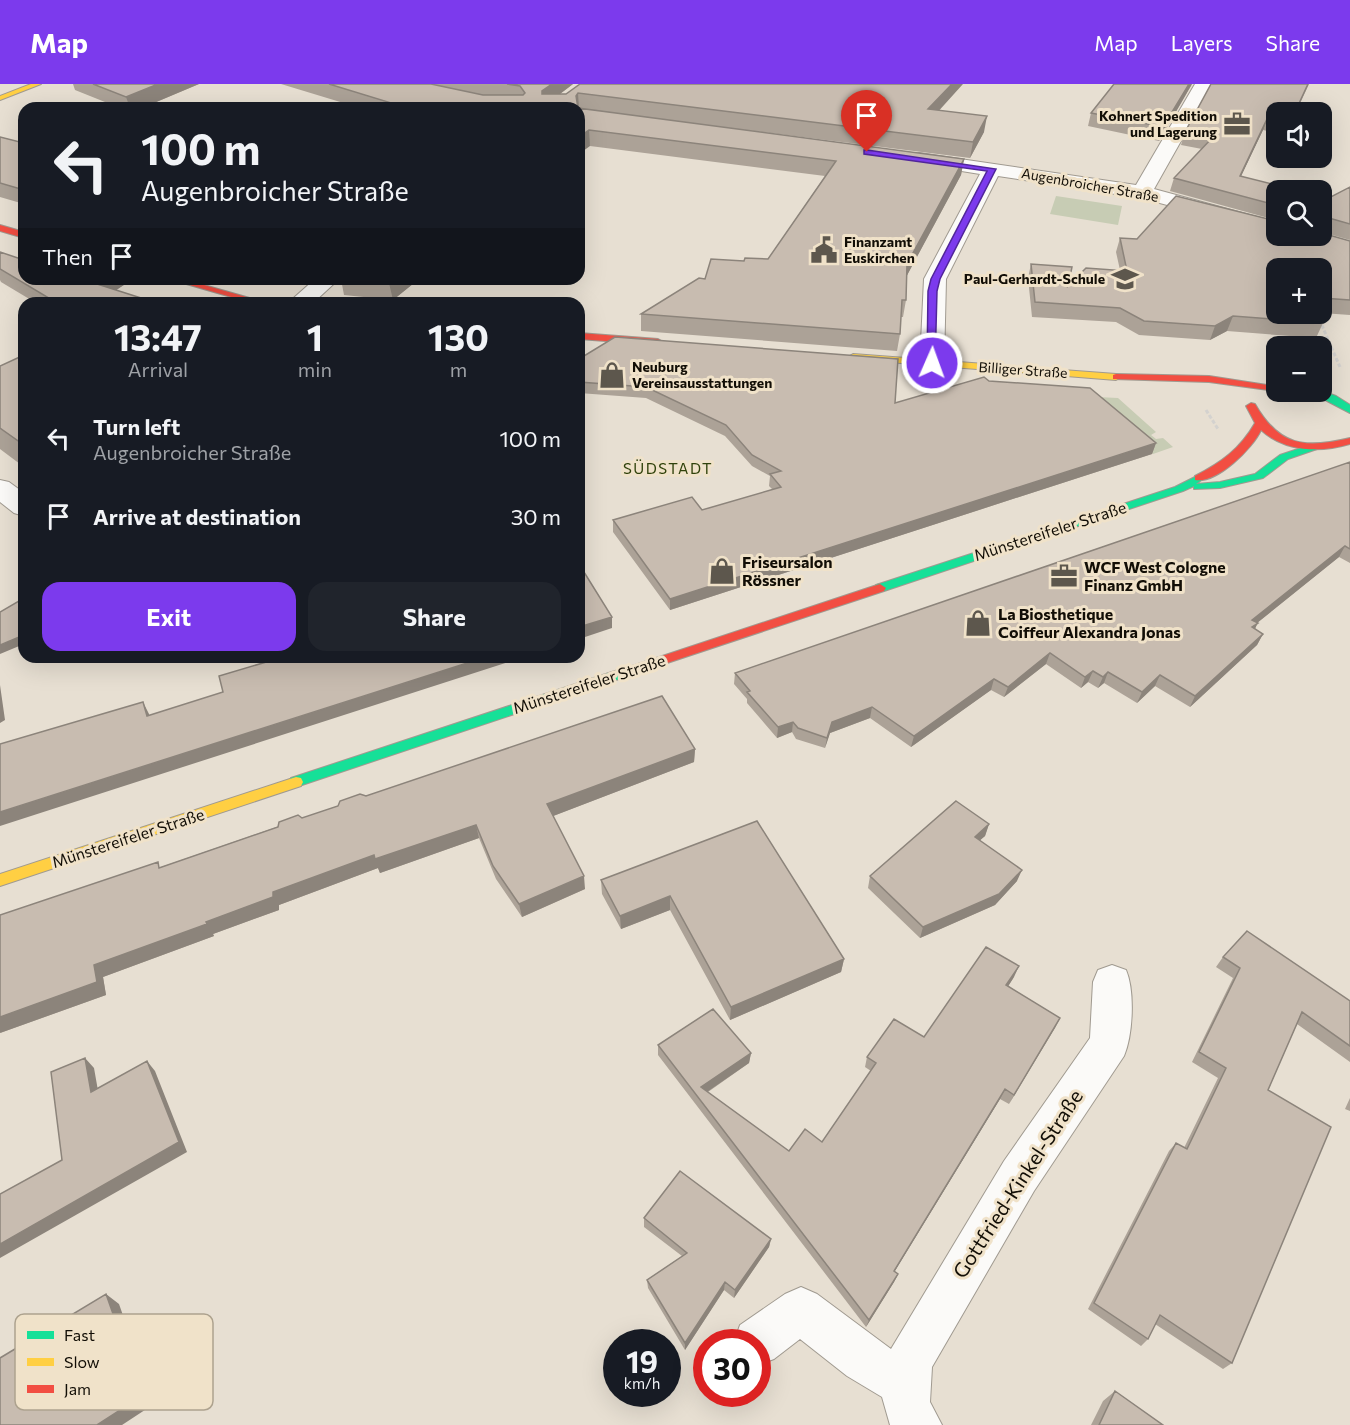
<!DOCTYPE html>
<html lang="en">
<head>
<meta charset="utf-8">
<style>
  :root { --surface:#171b24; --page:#20242c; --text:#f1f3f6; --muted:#9ea1a6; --accent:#7c3aed }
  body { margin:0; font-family:Commissioner,sans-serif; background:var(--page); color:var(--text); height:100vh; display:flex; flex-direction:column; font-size:22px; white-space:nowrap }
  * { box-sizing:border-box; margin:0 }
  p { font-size:20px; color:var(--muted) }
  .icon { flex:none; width:33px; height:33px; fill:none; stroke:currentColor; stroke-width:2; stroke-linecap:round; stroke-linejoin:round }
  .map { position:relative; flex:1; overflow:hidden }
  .sheet { position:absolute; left:18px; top:213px; width:567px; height:366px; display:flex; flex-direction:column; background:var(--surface); border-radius:18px; box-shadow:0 6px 24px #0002 }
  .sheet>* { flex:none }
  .banner { position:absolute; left:18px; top:18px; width:567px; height:183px; border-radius:18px; box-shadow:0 6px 24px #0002; background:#171b24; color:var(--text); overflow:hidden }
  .buttons { position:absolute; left:1266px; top:18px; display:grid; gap:12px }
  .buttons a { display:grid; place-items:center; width:66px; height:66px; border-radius:12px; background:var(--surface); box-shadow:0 6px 24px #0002; font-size:30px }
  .speed { position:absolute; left:603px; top:1245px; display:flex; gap:12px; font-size:30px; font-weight:700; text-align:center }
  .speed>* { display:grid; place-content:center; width:78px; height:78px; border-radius:50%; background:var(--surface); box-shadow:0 6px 24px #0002; line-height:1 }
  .speed small { font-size:15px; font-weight:400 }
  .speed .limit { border:9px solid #d22; background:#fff; color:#111 }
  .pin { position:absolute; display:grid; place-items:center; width:51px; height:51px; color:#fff; margin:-62px -26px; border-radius:50% 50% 50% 0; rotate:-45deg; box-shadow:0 0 6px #0007 }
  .pin .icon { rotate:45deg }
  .me { position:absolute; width:66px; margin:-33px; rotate:2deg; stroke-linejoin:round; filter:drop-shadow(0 0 4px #0008) }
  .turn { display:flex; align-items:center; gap:21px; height:126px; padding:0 24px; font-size:27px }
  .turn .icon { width:78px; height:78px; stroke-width:2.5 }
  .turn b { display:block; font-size:42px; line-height:51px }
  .then { display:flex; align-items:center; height:57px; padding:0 24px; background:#0003; gap:12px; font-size:22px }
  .eta { display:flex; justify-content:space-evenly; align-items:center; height:102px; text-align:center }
  .eta b { font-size:36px; font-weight:700; line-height:42px }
  .cta { display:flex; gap:12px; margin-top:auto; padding:12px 24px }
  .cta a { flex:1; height:69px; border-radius:18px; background:var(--accent); color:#fff; font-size:24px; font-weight:700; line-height:69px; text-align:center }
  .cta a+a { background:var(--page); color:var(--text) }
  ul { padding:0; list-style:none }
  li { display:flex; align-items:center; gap:18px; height:78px; padding:0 24px }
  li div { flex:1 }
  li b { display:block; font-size:22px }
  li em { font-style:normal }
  header { display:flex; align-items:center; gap:36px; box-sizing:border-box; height:84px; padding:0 30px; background:var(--accent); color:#fff }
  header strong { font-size:28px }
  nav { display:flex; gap:33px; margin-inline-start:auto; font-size:21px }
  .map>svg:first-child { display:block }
  .green { fill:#c7ccb4 }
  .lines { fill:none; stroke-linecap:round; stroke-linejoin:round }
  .street-casing { stroke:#a09a90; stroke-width:2 }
  .fast-casing { stroke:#a09a90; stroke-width:2 }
  .slow-casing { stroke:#a09a90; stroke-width:2 }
  .jam-casing { stroke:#a09a90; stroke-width:2 }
  .path { stroke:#d4d2cf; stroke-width:3; stroke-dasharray:4 2; stroke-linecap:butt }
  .street { fill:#fbfaf8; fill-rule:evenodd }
  .fast { fill:#16e098; fill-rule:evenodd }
  .slow { fill:#ffcf43; fill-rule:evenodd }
  .jam { fill:#f24e42; fill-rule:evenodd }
  .wall { fill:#aca297 }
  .shaded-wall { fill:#8c847b }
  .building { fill:#c8bcb0; stroke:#8c847b; stroke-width:1.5 }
  .route { fill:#7c3aed; stroke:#51269a; stroke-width:1.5 }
  .labels { text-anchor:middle; stroke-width:6; stroke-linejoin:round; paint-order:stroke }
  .far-poi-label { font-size:14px; font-weight:bold; fill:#120e06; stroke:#f0e2c9; text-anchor:end }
  .far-street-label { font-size:14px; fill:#120e06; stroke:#f0e2c9 }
  .far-neighbourhood-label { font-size:15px; letter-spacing:1.5px; fill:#30420b; stroke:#f0e2c9 }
  .street-label { font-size:16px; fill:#120e06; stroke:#f0e2c9 }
  .poi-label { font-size:16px; font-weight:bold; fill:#120e06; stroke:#f0e2c9; text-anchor:start }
  .near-street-label { font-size:20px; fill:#120e06; stroke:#f0e2c9 }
  .key { fill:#f0e2c9; stroke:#ada28e; stroke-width:1.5 }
  .key-label { font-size:16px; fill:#120e06 }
</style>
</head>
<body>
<header>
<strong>Map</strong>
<nav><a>Map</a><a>Layers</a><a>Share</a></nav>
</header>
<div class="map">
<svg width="1350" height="1341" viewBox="0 0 1350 1341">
  <rect width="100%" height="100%" fill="#e7dfd2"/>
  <path class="green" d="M 1056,112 L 1122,122 L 1118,141 L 1050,130 Z
    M 1097,313 L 1118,314 L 1156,348 L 1151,351 L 1156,355 L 1163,354 L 1173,363 L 1153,370 L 1100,326 Z"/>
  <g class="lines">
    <defs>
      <path id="street" d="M 1195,0 L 1213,0 L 1154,105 L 1276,138 L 1276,150 L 1141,114 L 998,92 L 946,195 L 944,279 L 940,284 L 932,286 L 924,284 L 920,279 L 924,195 L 980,90 L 912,79 L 909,75 L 912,71 L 919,69 L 1136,101 Z
        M 315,195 L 339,195 L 313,219 L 288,219 Z
        M 0,396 L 9,398 L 24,409 L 24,432 L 14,429 L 0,418 Z
        M 1112,881 L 1126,886 C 1135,907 1133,951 1124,972 L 1034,1107 L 932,1283 L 930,1318 L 942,1341 L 890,1341 L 882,1313 L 847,1292 L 800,1255 L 774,1275 L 758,1281 L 758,1258 L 734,1258 L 740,1241 L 785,1210 L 801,1203 L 817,1210 L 891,1265 L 1004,1077 L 1090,954 L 1093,898 L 1098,886 Z"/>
      <path id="fast" d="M 1322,307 L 1336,312 L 1350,321 L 1350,329 L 1310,308 Z
        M 1313,360 L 1318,363 L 1317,365 L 1288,375 L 1263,394 L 1220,404 L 1194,405 L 1194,402 L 1183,407 L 884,507 L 876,507 L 874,504 L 876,501 L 1175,403 L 1199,391 L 1204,394 L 1196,400 L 1220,398 L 1255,390 L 1280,371 Z
        M 624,584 L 630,589 L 628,592 L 296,703 L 291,702 L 289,698 L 291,694 Z"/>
      <path id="slow" d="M 31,0 L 41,0 L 0,16 L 0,12 Z
        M 853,270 L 1116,290 L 1121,293 L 1116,296 L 850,275 L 848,273 Z
        M 296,693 L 301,694 L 303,698 L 301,702 L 0,802 L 0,790 Z"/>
      <path id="jam" d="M 0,141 L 24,148 L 24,154 L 0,147 Z
        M 169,195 L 183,195 L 267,219 L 252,219 Z
        M 579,249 L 658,255 L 663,258 L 658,261 L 579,255 Z
        M 1116,290 L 1209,292 L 1273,302 L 1276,303 L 1276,307 L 1209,298 L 1113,295 L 1113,291 Z
        M 1251,319 L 1255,320 C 1279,362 1304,365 1350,354 L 1350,360 C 1320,369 1285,368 1261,346 C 1253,364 1217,400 1195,396 L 1195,392 C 1222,378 1240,365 1255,339 L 1246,322 Z
        M 880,500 L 886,504 L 884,507 L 628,592 L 624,594 L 618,589 L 620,586 Z"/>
    </defs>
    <use href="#street" class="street-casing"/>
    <use href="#fast" class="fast-casing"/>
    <use href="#slow" class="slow-casing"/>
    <use href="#jam" class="jam-casing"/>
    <path class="path" d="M 1317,230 L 1340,283
      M 1206,326 L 1218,345"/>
    <use href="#street" class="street"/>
    <use href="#fast" class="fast"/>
    <use href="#slow" class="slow"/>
    <use href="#jam" class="jam"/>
  </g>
  <path class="wall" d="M 73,0 L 199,0 L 142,24 L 120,24 L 75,6 Z
    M 281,0 L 573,0 L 560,10 L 566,10 L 580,0 L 939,26 L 984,48 L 970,74 L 729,44 L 964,75 L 961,91 L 906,193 L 906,216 L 903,233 L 901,233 L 900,250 L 897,267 L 641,247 L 641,230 L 705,195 L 744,177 L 768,175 L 825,92 L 590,62 L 579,24 L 360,24 Z
    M 1192,0 L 1159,57 L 1088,42 L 1091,29 Z
    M 1211,0 L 1309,0 L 1296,28 L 1276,28 L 1276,49 L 1263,46 L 1241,92 L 1276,106 L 1276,136 L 1170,107 L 1174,94 L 1202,65 L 1181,61 L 1185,48 Z
    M 0,53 L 24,59 L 24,120 L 0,113 Z
    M 1350,103 L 1350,156 L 1322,148 L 1322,113 L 1327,115 Z
    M 1120,154 L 1137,155 L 1350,157 L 1350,231 L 1322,229 L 1322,184 L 1276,184 L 1323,239 L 1316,254 L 1227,247 L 1210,256 L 1139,251 L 1116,238 L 1032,233 L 1028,194 L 1031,180 L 1068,202 L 1120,186 L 1116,168 Z
    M 0,168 L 24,195 L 133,195 L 116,206 L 151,219 L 36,219 L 1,198 L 0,196 Z
    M 341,195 L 419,195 L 393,216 L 344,211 Z
    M 24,271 L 24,383 L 0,365 L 0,282 Z
    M 579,275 L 895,319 L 989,297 L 1156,359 L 1152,370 L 670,526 L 613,448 L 613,436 L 702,426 L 773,406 L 769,402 L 770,392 L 752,382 L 725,352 L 646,314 L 579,309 Z
    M 1350,378 L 1350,479 L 1339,473 L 1257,539 L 1255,545 L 1263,550 L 1257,561 L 1190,623 L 1155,602 L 1137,619 L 1104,599 L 1098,604 L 1088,598 L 1081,604 L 1046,580 L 1004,613 L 991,606 L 911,663 L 870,634 L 830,649 L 825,664 L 796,655 L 792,648 L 777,654 L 747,619 L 747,615 L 734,600 L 735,589 Z
    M 695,665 L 694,678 L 553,732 L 585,805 L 522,833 L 496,795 L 479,754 L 380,789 L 378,784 L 279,821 L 279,826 L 213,850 L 214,852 L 103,893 L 106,911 L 0,949 L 161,783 L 366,712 Z
    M 757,737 L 844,875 L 841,888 L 730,936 L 670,826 L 621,845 L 602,810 L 601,796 Z
    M 989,740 L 985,752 L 980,756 L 1017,797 L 995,821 L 920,854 L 868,804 L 870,792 Z
    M 1223,873 L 1350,917 L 1350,978 L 1297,940 L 1268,1006 L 1232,1279 L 1223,1285 L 1155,1240 L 1148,1255 L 1141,1262 L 1088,1225 L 1169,1067 L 1176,1059 L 1184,1064 L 1218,994 L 1192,978 L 1233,894 L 1216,883 Z
    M 1014,893 L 1008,902 L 1060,934 L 1009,1020 L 1000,1015 L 894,1188 L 898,1190 L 894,1198 L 866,1243 L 658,971 L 658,961 L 751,969 L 749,979 L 708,1008 L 789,1067 L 822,1058 L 871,987 L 865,983 L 867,973 L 924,953 Z
    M 1350,1014 L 1350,1027 L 1345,1025 Z
    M 644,1134 L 771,1155 L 769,1163 L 734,1214 L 724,1206 L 685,1266 L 648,1204 L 647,1196 L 682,1172 L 644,1143 Z
    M 1115,1307 L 1163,1341 L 1091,1341 L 1103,1317 Z"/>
  <path class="shaded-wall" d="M 158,0 L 199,0 L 142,24 L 130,24 L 126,13 Z
    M 552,0 L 573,0 L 544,22 L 542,7 Z
    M 952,0 L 963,0 L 926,41 L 928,25 Z
    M 1189,0 L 1192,0 L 1159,57 L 1163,43 Z
    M 578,9 L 579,25 L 577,24 L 576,12 Z
    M 987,32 L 984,48 L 970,74 L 973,58 Z
    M 1268,33 L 1263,46 L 1235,105 L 1240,92 Z
    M 589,46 L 590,62 L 579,70 L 579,53 Z
    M 964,75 L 961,91 L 904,197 L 907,180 Z
    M 100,195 L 133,195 L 101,216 L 94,199 Z
    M 394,195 L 419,195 L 393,216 L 389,199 Z
    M 1233,232 L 1227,247 L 1210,256 L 1215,242 Z
    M 1156,359 L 1152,370 L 670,526 L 670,515 Z
    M 1345,462 L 1339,473 L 1252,543 L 1258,539 L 1252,550 L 1246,554 L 1252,543 L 1247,547 L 1252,536 Z
    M 612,533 L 612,544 L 579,555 L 579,543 Z
    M 1263,550 L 1257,561 L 1190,623 L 1195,612 Z
    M 24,551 L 24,560 L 0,570 L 0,561 Z
    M 1050,569 L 1046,580 L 1004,613 L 1008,603 Z
    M 486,573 L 524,573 L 0,742 L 0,728 Z
    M 1093,587 L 1088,598 L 1081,604 L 1085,593 Z
    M 1108,588 L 1104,599 L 1098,604 L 1103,593 Z
    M 1160,591 L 1155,602 L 1137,619 L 1142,608 Z
    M 994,595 L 991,606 L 911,663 L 914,652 Z
    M 0,601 L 5,636 L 0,639 Z
    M 143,618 L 149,630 L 152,643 L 147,632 Z
    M 872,623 L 870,634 L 830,649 L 825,664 L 827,654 L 832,638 Z
    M 793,638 L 792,648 L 777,654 L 778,643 Z
    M 695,665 L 694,678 L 548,734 L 547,720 Z
    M 989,740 L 985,752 L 971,764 L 975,753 Z
    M 476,741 L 479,754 L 380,789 L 378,784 L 279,821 L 279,826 L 213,850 L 214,852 L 103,893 L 106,911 L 0,949 L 0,933 L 94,881 L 206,838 L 273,808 L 374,771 Z
    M 1022,786 L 1017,797 L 995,821 L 920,854 L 923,843 Z
    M 584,792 L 585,805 L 522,833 L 519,820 Z
    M 670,812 L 670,826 L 621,845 L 620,832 Z
    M 844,875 L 841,888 L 730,936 L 731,923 Z
    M 1019,882 L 1014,893 L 1002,912 L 1006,901 Z
    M 1060,934 L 1055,944 L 1009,1020 L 1014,1011 Z
    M 751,969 L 749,979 L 701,1012 L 701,1003 Z
    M 85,974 L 94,984 L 100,1018 L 91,1008 Z
    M 147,977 L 155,987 L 187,1068 L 0,1174 L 0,1160 Z
    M 1005,1005 L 1000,1015 L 890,1195 L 894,1187 Z
    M 771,1155 L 769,1163 L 734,1214 L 735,1206 Z
    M 898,1190 L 894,1198 L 866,1243 L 869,1236 Z
    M 725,1198 L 724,1206 L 685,1266 L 685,1259 Z
    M 106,1210 L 119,1220 L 154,1320 L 122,1341 L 97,1341 Z"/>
  <path class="building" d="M 93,0 L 158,0 L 126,13 Z
    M 329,0 L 431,0 L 483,11 L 523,11 L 525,9 L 520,2 L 507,0 L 552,0 L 542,7 L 542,10 L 566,10 L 580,0 L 952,0 L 928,25 L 987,32 L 973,58 L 578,9 L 576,12 L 578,24 L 964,75 L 907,180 L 906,216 L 902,216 L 900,250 L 641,230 L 699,194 L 705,195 L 711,175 L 744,177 L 745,174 L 768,175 L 836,77 L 589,46 L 579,53 L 579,24 L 391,24 L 398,21 Z
    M 1114,0 L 1189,0 L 1163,43 L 1091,29 Z
    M 1211,0 L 1308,0 L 1295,28 L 1276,28 L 1276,35 L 1268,33 L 1240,92 L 1296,106 L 1276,106 L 1276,121 L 1174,94 L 1213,53 L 1185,48 Z
    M 0,53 L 24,59 L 24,106 L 0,99 Z
    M 1350,103 L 1350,140 L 1329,134 L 1322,134 L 1322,113 L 1327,115 Z
    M 1176,112 L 1276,137 L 1276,152 L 1322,152 L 1322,149 L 1350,157 L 1350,216 L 1322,214 L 1322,184 L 1276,184 L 1276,230 L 1319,230 L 1323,239 L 1233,232 L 1215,242 L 1144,237 L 1120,224 L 1035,218 L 1031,180 L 1072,183 L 1068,202 L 1086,184 L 1127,187 L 1120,154 L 1137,155 Z
    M 0,168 L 24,176 L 24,195 L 100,195 L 94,199 L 141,214 L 151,219 L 57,219 L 0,185 Z
    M 351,195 L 394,195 L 389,199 Z
    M 615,253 L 898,275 L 895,319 L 984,293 L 989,297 L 1090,304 L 1156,359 L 670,515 L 613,436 L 692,413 L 702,426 L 781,403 L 770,390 L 781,387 L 752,371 L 726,341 L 646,303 L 579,298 L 579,275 Z
    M 24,271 L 24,361 L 0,344 L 0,282 Z
    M 1350,378 L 1350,465 L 1345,462 L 1252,536 L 1258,539 L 1252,543 L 1263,550 L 1195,612 L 1160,591 L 1142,608 L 1108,588 L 1103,593 L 1093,587 L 1085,593 L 1050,569 L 1008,603 L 994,595 L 914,652 L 872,623 L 832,638 L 827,654 L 798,644 L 793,638 L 778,643 L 747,608 L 750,607 L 735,589 Z
    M 579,480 L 612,533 L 579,543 Z
    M 24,514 L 24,551 L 0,561 L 0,528 Z
    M 283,573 L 486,573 L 0,728 L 0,660 L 143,618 L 147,632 L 223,608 L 219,592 Z
    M 662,612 L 695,665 L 547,720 L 584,792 L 519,820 L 493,782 L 476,741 L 375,775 L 374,771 L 273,808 L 273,813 L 206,838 L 207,840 L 94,881 L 97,898 L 0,933 L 0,831 L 158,778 L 159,784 L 278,743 L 279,738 L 298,731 L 302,734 L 338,722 L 340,717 L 360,710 L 366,712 Z
    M 956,717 L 989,740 L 975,753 L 1022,786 L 999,810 L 923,843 L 870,792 Z
    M 757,737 L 844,875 L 731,923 L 670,812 L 620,832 L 601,796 Z
    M 1247,847 L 1350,917 L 1350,962 L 1302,928 L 1268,1006 L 1331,1043 L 1232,1279 L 1160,1231 L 1148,1255 L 1094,1219 L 1176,1059 L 1187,1065 L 1226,984 L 1199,968 L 1240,884 L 1223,873 Z
    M 986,863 L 1019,882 L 1006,901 L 1060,934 L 1014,1011 L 1005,1005 L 894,1187 L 898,1190 L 869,1236 L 658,961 L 713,925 L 751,969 L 701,1003 L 789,1067 L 805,1045 L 822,1058 L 876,979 L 867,973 L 894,935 L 924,953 Z
    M 85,974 L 91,1008 L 147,977 L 179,1058 L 0,1160 L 0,1110 L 62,1076 L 51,988 Z
    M 680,1087 L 771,1155 L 735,1206 L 725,1198 L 685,1259 L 647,1196 L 687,1169 L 644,1134 Z
    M 106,1210 L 142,1312 L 97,1341 L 0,1341 L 0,1274 Z
    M 1115,1307 L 1163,1341 L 1099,1341 Z"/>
  <path class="route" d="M 867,66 L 996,85 L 940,195 L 937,207 L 935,282 L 927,279 L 928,207 L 931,195 L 987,87 L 864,70 L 864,66 Z"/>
  <defs>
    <symbol id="office-bare" viewBox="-9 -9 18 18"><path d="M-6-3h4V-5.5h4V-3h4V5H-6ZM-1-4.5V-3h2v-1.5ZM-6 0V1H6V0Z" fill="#5d574d" stroke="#f0e2c9" stroke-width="2.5" paint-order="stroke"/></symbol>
    <symbol id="civic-bare" viewBox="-9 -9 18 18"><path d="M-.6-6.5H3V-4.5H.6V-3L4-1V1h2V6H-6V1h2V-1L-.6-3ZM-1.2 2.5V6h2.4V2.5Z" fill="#5d574d" stroke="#f0e2c9" stroke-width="2.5" paint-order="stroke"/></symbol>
    <symbol id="school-bare" viewBox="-9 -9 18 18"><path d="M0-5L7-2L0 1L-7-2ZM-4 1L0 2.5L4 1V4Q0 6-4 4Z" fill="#5d574d" stroke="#f0e2c9" stroke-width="2.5" paint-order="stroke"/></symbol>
    <symbol id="shop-bare" viewBox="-9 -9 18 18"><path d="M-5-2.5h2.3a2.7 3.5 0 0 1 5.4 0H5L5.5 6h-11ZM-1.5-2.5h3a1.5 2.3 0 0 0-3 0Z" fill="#5d574d" stroke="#f0e2c9" stroke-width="2.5" paint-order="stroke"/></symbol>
  </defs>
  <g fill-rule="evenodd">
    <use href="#office-bare" x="1218" y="21" width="38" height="38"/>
    <use href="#civic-bare" x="805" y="147" width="38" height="38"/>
    <use href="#school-bare" x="1106" y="176" width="38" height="38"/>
    <use href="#shop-bare" x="593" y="272" width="38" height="38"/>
    <use href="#shop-bare" x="703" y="468" width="38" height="38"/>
    <use href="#office-bare" x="1045" y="473" width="38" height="38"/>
    <use href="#shop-bare" x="959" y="520" width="38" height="38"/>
  </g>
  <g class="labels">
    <g class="far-poi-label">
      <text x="1217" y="37">Kohnert Spedition<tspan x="1217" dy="16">und Lagerung</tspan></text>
      <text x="844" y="163" text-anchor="start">Finanzamt<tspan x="844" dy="16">Euskirchen</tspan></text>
      <text x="1105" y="200">Paul-Gerhardt-Schule</text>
      <text x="632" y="288" text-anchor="start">Neuburg<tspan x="632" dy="16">Vereinsausstattungen</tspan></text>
    </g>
    <g class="far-street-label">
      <text transform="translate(1090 101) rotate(10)" y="5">Augenbroicher Straße</text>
      <text transform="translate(1023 286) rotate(4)" y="5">Billiger Straße</text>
    </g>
    <g class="far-neighbourhood-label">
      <text x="668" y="390">SÜDSTADT</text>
    </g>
    <g class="street-label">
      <text transform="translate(1050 447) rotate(-18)" y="6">Münstereifeler Straße</text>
      <text transform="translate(589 600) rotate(-18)" y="6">Münstereifeler Straße</text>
      <text transform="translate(128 754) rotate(-18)" y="6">Münstereifeler Straße</text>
    </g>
    <g class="poi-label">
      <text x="742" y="484">Friseursalon<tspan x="742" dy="18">Rössner</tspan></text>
      <text x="1084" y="489">WCF West Cologne<tspan x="1084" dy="18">Finanz GmbH</tspan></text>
      <text x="998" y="536">La Biosthetique<tspan x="998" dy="18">Coiffeur Alexandra Jonas</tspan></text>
    </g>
    <g class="near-street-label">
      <text transform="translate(1018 1100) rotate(-57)" y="7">Gottfried-Kinkel-Straße</text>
    </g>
  </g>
  <rect x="15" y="1230" width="198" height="96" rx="9" class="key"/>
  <rect x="27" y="1247" width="27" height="8" fill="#16e098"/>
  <rect x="27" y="1274" width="27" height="8" fill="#ffcf43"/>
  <rect x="27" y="1301" width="27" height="8" fill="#f24e42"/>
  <g class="key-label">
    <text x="64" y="1257">Fast</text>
    <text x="64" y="1284">Slow</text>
    <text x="64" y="1311">Jam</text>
  </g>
</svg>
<div class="buttons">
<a><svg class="icon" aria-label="sound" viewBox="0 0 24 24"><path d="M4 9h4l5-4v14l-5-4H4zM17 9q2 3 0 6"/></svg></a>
<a><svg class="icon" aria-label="search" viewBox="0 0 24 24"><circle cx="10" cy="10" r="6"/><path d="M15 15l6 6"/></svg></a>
<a>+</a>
<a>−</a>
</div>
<div class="speed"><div>19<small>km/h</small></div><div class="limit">30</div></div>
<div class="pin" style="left:867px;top:68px;background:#d93025"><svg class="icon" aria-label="arrive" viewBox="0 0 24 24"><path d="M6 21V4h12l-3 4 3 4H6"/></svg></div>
<svg class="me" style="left:932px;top:279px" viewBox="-20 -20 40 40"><circle r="17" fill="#7c3aed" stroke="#fff" stroke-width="3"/><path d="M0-11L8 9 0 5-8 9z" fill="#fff"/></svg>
<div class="banner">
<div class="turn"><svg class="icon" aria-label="left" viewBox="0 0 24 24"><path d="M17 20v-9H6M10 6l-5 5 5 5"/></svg><div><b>100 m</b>Augenbroicher Straße</div></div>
<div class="then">Then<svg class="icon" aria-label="arrive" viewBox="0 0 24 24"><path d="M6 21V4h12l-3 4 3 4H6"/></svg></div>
</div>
<section class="sheet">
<div class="eta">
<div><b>13:47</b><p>Arrival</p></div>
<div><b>1</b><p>min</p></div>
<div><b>130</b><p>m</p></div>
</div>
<ul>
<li><svg class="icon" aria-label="left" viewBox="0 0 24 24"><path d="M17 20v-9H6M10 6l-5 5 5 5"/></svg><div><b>Turn left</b><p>Augenbroicher Straße</p></div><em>100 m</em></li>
<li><svg class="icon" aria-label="arrive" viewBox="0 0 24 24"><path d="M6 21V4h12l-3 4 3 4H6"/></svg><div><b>Arrive at destination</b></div><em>30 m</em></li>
</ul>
<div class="cta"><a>Exit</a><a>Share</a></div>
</section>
</div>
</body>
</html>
